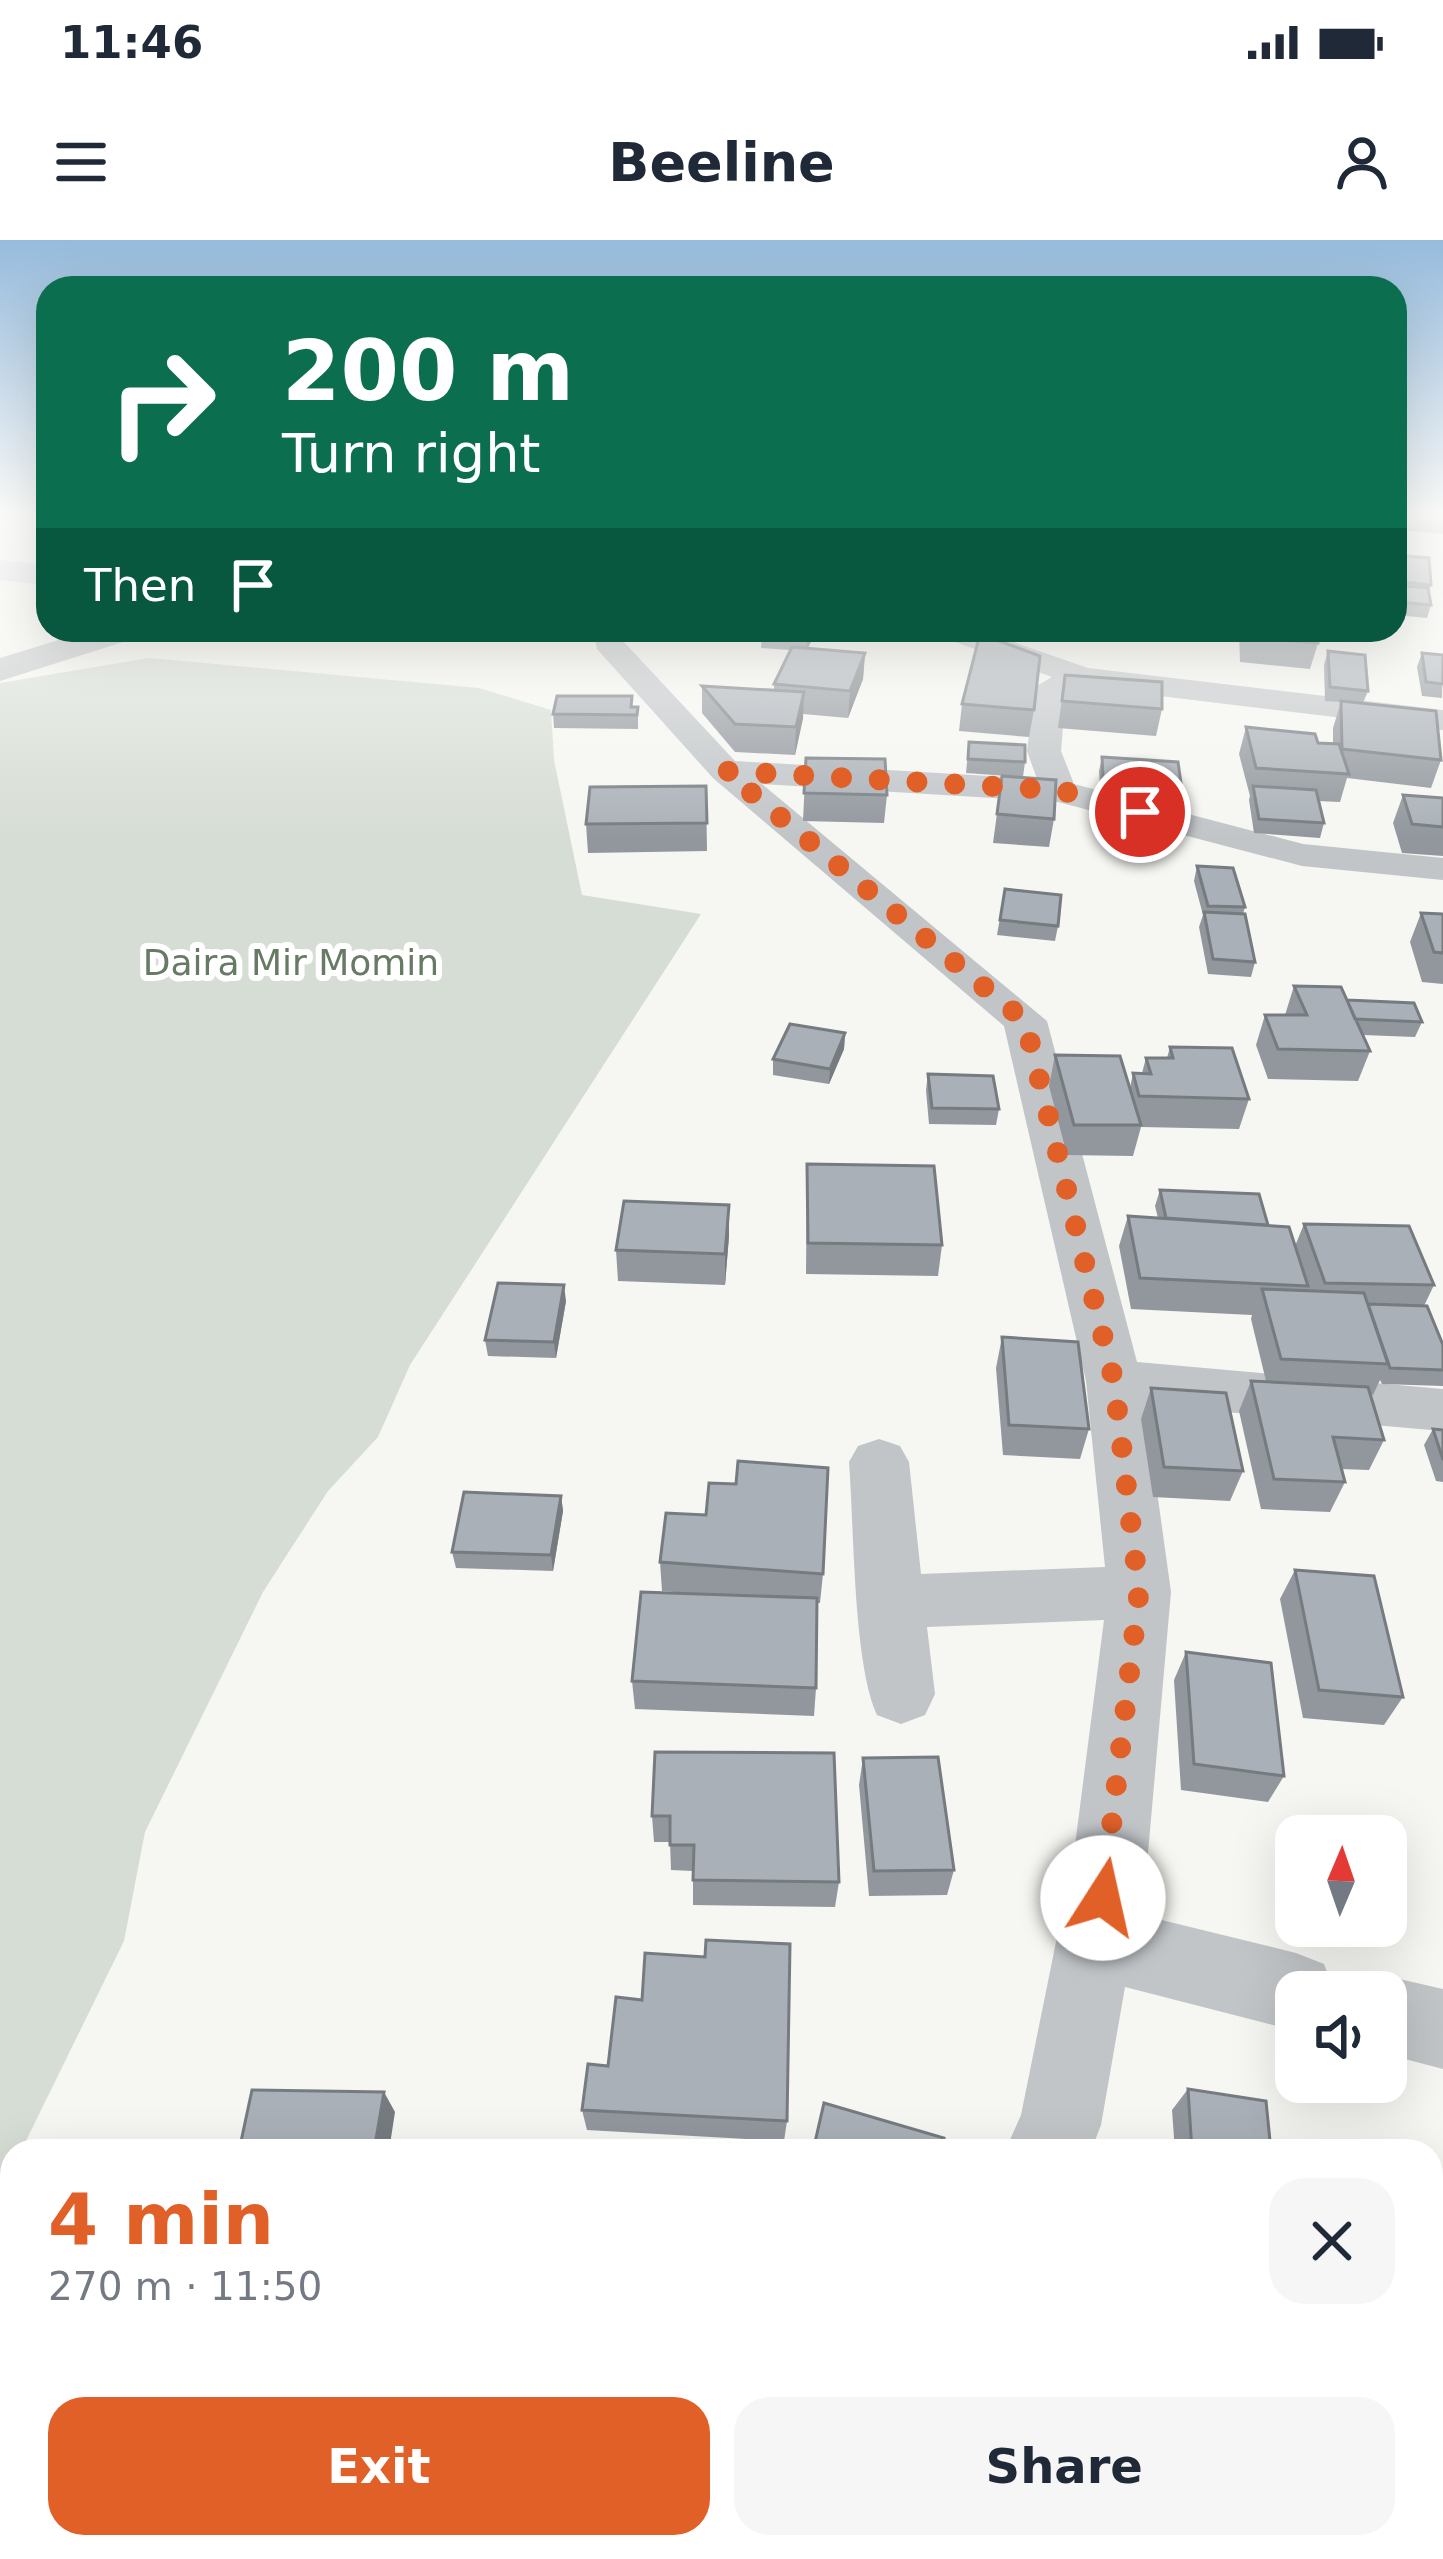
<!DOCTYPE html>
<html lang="en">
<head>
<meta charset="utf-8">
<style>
  :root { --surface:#fff; --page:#f6f6f7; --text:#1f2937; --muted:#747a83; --accent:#e06028 }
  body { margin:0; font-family:"DejaVu Sans",sans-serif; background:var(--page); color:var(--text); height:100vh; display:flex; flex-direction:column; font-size:45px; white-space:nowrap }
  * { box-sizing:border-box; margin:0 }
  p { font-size:39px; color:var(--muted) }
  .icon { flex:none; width:66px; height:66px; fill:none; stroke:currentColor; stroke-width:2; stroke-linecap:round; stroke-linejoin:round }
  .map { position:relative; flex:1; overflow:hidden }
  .details { position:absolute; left:0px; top:1899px; width:1443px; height:420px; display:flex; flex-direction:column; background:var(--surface); border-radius:36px 36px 0 0; box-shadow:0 12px 48px #0002 }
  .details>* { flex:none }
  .banner { position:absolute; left:36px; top:36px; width:1371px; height:366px; border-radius:36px; box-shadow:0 12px 48px #0002; background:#0b6e4f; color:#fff; overflow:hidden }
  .needle { width:78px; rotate:2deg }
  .fabs { position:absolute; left:1275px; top:1575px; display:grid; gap:24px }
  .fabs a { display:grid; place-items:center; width:132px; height:132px; border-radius:24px; background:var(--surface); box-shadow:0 12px 48px #0002; font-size:60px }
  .pin { position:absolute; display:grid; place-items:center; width:102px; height:102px; color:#fff; margin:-51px; border:6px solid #fff; border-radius:50%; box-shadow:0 3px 12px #0007 }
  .me { position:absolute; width:132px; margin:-66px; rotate:10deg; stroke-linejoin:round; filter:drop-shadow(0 0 9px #0008) }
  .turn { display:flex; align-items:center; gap:42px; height:252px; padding:0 48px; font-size:54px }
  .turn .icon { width:156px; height:156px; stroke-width:2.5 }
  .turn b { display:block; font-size:84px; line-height:102px }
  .then { display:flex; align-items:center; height:114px; padding:0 48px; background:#0003; gap:24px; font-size:45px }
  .round { display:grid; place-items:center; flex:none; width:126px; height:126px; border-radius:36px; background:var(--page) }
  .head { display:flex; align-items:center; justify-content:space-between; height:204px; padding:0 48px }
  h1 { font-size:72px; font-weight:600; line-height:90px; color:var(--accent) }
  .cta { display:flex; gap:24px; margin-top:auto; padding:24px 48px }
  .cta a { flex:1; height:138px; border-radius:36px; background:var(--accent); color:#fff; font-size:48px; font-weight:600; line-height:138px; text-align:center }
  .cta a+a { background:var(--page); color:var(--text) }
  .status { display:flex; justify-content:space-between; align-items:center; height:84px; padding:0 60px; background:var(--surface); direction:ltr }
  .status svg { height:33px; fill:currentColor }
  header { display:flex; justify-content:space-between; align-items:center; height:156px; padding:0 48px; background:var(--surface); font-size:54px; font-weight:600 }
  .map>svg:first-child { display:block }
  .green { fill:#d6ddd4 }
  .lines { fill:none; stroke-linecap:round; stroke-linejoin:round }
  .minor { fill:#c1c5c8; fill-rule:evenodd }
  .tertiary { fill:#c1c5c8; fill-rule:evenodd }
  .trunk { fill:#d4d8dc; fill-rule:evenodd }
  .wall { fill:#91979d }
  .shaded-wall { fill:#767b80 }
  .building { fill:#a9b0b7; stroke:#767b80; stroke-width:3 }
  .route { stroke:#e06028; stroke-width:21; stroke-dasharray:0 37.8 }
  .labels { text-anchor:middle; stroke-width:12; stroke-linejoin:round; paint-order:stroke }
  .far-park-label { font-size:36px; fill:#677a64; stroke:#fff }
</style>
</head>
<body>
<div class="status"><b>11:46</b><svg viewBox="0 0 49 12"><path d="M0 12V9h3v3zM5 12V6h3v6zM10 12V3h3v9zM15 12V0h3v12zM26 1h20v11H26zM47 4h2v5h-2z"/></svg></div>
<header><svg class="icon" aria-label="menu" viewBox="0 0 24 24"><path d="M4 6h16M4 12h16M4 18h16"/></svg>Beeline<svg class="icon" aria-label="person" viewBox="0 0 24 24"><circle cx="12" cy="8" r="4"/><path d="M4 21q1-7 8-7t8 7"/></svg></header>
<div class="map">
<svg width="1443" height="2319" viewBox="0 0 1443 2319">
  <rect width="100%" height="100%" fill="#f6f6f2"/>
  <path class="green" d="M 149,418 L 479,448 L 551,470 L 554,520 L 582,655 L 701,674 L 410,1125 L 378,1197 L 328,1251 L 263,1352 L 145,1592 L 124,1701 L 21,1911 L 12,1911 L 12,1928 L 0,1953 L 0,443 Z"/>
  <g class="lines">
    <path class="minor" d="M 593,390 L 623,390 L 623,401 L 735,521 L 1037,539 L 1027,511 L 1035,447 L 1052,437 L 939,396 L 935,390 L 979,390 L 1088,428 L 1443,470 L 1443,490 L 1085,447 L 1066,452 L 1061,511 L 1074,544 L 1303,604 L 1443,618 L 1443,640 L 1302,626 L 1058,562 L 762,544 L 1047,781 L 1137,1122 L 1443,1149 L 1443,1191 L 1145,1165 L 1171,1352 L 1148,1613 L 1137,1674 L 1296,1713 L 1324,1724 L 1335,1752 L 1296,1752 L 1296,1791 L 1125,1747 L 1101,1885 L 1091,1911 L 1005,1911 L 1021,1875 L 1074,1613 L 1104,1380 L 927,1387 L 935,1454 L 925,1475 L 901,1484 L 877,1475 C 853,1424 854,1285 849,1222 L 858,1206 L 879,1199 L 900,1206 L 909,1222 L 921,1334 L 1105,1327 L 1086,1141 L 1004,786 L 713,538 L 597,409 Z
      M 1386,1736 L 1443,1749 L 1443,1829 L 1386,1814 L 1386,1752 L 1356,1752 Z
      M 803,2307 L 902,2307 L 897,2319 L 798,2319 Z"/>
    <path class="tertiary" d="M 91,390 L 144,390 L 139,397 L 0,441 L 0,418 Z"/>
    <path class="trunk" d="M 0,320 L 48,325 L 48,345 L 0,340 Z"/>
  </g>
  <path class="wall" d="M 1395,274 L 1443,274 L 1443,294 L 1399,290 L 1395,305 Z
    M 48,288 L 48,318 L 45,318 L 37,294 Z
    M 1395,315 L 1431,345 L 1429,351 L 1431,365 L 1427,378 L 1395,375 Z
    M 619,390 L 675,390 L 670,399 L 619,395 Z
    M 1239,390 L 1317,390 L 1318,403 L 1310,429 L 1240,422 Z
    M 762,394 L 815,394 L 808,408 L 865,413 L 863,439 L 848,478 L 803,474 L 795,515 L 735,512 L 702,473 L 702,446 L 774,450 L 774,444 L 790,410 L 761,408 Z
    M 1328,411 L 1368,451 L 1363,463 L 1441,520 L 1431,548 L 1347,538 L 1340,562 L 1318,561 L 1324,583 L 1320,598 L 1254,593 L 1249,560 L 1250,556 L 1239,514 L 1246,487 L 1318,503 L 1333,504 L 1333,488 L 1341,462 L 1325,461 L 1324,425 Z
    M 1422,413 L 1443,415 L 1442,458 L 1422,456 L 1417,427 Z
    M 1065,435 L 1162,469 L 1156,496 L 1058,488 Z
    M 632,456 L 632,467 L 638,467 L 638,489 L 554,488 L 553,474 Z
    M 962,464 L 1034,470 L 1029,497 L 959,491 Z
    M 969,502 L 1025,522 L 1023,537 L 966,533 Z
    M 1102,517 L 1181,543 L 1177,557 L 1100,552 L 1099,531 Z
    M 806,518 L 887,555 L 884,583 L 803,581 Z
    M 1002,536 L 1054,579 L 1049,607 L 993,603 Z
    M 706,546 L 707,611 L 588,613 L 586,584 Z
    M 1403,555 L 1443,558 L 1443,616 L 1402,613 L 1393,583 Z
    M 1197,626 L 1245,667 L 1243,674 L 1255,722 L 1251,737 L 1208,734 L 1199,687 L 1203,675 L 1194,641 Z
    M 1005,649 L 1058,686 L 1055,701 L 997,695 Z
    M 1421,673 L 1443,674 L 1443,744 L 1422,742 L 1410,702 Z
    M 1294,746 L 1347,760 L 1422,782 L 1415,797 L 1363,795 L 1370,811 L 1358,841 L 1268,839 L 1256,805 L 1265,775 L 1285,775 Z
    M 845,793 L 844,809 L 829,844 L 773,835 L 773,819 Z
    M 1170,807 L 1249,859 L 1239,889 L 1141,887 L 1133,916 L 1067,915 L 1049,846 L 1055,815 L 1130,848 L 1133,833 L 1142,833 L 1146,818 L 1167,818 Z
    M 928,834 L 999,869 L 996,885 L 929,884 L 926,850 Z
    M 807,924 L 942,1005 L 938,1036 L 806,1034 Z
    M 1160,950 L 1268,985 L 1295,1006 L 1304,984 L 1434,1045 L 1424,1066 L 1443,1105 L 1443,1146 L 1382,1144 L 1380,1140 L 1373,1155 L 1370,1154 L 1384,1200 L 1369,1230 L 1341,1229 L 1345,1242 L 1330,1272 L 1261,1269 L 1239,1171 L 1251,1141 L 1266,1141 L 1251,1079 L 1252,1075 L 1131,1069 L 1119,1006 L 1128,976 L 1158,978 L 1155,966 Z
    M 729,965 L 729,996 L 725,1045 L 618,1041 L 616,1010 Z
    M 566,1061 L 556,1118 L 488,1116 L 485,1100 Z
    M 1002,1097 L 1089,1189 L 1080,1219 L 1003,1215 L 996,1128 Z
    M 1151,1148 L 1243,1231 L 1230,1261 L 1153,1257 L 1141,1179 Z
    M 1433,1189 L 1443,1190 L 1443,1242 L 1436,1241 L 1424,1205 Z
    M 561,1256 L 563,1271 L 553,1331 L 456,1328 L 452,1312 Z
    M 660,1322 L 823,1334 L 820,1363 L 817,1363 L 816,1448 L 814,1476 L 635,1469 L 632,1441 L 686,1353 L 662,1351 Z
    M 1295,1330 L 1403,1457 L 1384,1485 L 1303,1478 L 1280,1359 Z
    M 1186,1412 L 1284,1536 L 1268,1562 L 1181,1550 L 1174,1440 Z
    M 655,1512 L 839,1642 L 835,1667 L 693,1665 L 693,1631 L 671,1630 L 670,1602 L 654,1602 L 652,1576 Z
    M 863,1518 L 954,1630 L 947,1655 L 869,1656 L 859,1545 Z
    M 642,1760 L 787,1881 L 784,1901 L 587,1890 L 582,1870 L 608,1826 Z
    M 1188,1849 L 1271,1911 L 1175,1911 L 1172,1870 Z"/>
  <path class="shaded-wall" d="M 811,390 L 815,390 L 815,394 L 806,411 L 807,398 Z
    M 865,413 L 863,439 L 848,478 L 850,451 Z
    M 804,452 L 803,479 L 795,515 L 796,487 Z
    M 845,793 L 844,809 L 829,844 L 830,829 Z
    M 729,965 L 729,996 L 725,1045 L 725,1014 Z
    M 564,1045 L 566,1061 L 556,1118 L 554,1102 Z
    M 561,1256 L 563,1271 L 553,1331 L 551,1315 Z
    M 384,1852 L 395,1872 L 389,1911 L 374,1911 Z
    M 426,2307 L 443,2307 L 442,2319 L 424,2319 Z"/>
  <path class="building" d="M 1395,315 L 1429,318 L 1431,345 L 1395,341 Z
    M 1396,345 L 1428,348 L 1431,365 L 1398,362 Z
    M 764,390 L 811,390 L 807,398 L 762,394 Z
    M 1246,390 L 1317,390 L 1318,403 L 1246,397 Z
    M 980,394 L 1040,416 L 1034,470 L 962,464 Z
    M 792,407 L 865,413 L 850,451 L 774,444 Z
    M 1328,411 L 1365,415 L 1368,451 L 1330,447 Z
    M 1422,413 L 1443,415 L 1443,444 L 1426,442 Z
    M 1065,435 L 1162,442 L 1162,469 L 1062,461 Z
    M 702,446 L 804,452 L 796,487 L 735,484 Z
    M 557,456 L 632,456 L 631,467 L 638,467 L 637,475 L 553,474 Z
    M 1341,461 L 1436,471 L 1441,520 L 1342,509 Z
    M 1246,487 L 1315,494 L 1318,503 L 1339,504 L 1349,534 L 1256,528 Z
    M 969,502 L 1025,505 L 1025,522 L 968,519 Z
    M 1102,517 L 1178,522 L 1181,543 L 1103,537 Z
    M 806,518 L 885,519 L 887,555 L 804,553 Z
    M 1002,536 L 1056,540 L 1054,579 L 997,574 Z
    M 706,546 L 707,583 L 586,584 L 590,547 Z
    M 1253,546 L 1316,550 L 1324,583 L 1259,579 Z
    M 1403,555 L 1443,558 L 1443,587 L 1412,584 Z
    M 1197,626 L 1233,628 L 1245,667 L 1208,666 Z
    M 1005,649 L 1061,655 L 1058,686 L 1000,680 Z
    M 1204,672 L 1245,674 L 1255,722 L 1213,719 Z
    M 1421,673 L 1443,674 L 1443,713 L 1434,712 Z
    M 1294,746 L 1341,747 L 1370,811 L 1278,809 L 1265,775 L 1307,775 Z
    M 1347,760 L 1414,763 L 1422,782 L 1355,779 Z
    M 790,784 L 845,793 L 830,829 L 773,819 Z
    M 1170,807 L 1232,808 L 1249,859 L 1139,856 L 1133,833 L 1151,834 L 1146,818 L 1173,818 Z
    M 1055,815 L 1120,816 L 1141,885 L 1074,885 Z
    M 928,834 L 993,836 L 999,869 L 932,868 Z
    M 807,924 L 934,926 L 942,1005 L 808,1003 Z
    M 1160,950 L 1259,954 L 1268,985 L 1166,978 Z
    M 624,961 L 729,965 L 725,1014 L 616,1010 Z
    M 1128,976 L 1289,987 L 1308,1046 L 1140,1038 Z
    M 1304,984 L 1409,986 L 1434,1045 L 1325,1043 Z
    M 498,1043 L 564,1045 L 554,1102 L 485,1100 Z
    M 1262,1049 L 1364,1053 L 1388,1124 L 1281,1119 Z
    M 1368,1064 L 1427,1066 L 1443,1105 L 1443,1130 L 1390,1128 Z
    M 1002,1097 L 1078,1102 L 1089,1189 L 1009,1185 Z
    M 1251,1141 L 1368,1147 L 1384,1200 L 1333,1197 L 1345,1242 L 1274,1239 Z
    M 1151,1148 L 1226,1153 L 1243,1231 L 1164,1227 Z
    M 1433,1189 L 1443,1190 L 1443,1220 Z
    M 738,1221 L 828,1228 L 823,1334 L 660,1322 L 666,1273 L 706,1275 L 709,1243 L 736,1244 Z
    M 464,1252 L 561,1256 L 551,1315 L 452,1312 Z
    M 1295,1330 L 1374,1336 L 1403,1457 L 1319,1450 Z
    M 641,1352 L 817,1358 L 816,1448 L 632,1441 Z
    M 1186,1412 L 1271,1423 L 1284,1536 L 1194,1524 Z
    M 655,1512 L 834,1513 L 839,1642 L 693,1640 L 694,1605 L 670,1605 L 670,1576 L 652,1576 Z
    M 938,1517 L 954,1630 L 874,1631 L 863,1518 Z
    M 706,1700 L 790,1704 L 787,1881 L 582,1870 L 588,1824 L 608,1826 L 616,1757 L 642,1760 L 645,1713 L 705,1717 Z
    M 1188,1849 L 1266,1861 L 1271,1911 L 1192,1911 Z
    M 252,1850 L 384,1852 L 374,1911 L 239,1911 Z
    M 824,1863 L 944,1898 L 942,1911 L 813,1911 Z
    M 332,2307 L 426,2307 L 424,2319 L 330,2319 Z"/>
  <linearGradient id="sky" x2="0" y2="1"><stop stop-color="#96bbdc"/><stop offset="0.46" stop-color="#fbfbf9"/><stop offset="1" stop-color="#fbfbf9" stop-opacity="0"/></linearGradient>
  <rect width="1443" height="598" fill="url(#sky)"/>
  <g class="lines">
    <path class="route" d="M 1103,1658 L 1139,1352 L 1114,1141 L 1025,781 L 725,531 L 1059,550 L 1140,572"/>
  </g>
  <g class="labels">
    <g class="far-park-label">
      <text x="291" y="735">Daira Mir Momin</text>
    </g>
  </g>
</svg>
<div class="fabs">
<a><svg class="needle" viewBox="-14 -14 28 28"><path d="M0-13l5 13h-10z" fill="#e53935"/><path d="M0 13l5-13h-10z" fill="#747a83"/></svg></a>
<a><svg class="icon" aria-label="sound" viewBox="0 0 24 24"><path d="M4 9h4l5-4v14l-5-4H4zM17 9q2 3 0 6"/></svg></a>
</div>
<div class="pin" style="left:1140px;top:572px;background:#d93025"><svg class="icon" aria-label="arrive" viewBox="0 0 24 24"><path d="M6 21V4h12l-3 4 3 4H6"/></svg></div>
<svg class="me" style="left:1103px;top:1658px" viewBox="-20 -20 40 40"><circle r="19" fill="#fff"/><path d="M0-13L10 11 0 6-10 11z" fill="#e06028"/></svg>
<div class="banner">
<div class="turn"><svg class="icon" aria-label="right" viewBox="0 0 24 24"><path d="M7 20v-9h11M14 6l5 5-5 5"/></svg><div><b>200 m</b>Turn right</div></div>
<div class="then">Then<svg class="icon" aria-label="arrive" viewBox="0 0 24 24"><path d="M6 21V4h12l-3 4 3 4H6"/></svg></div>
</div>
<section class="details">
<div class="head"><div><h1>4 min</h1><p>270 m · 11:50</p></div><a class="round"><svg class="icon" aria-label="close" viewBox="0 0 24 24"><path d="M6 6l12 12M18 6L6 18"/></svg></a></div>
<div class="cta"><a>Exit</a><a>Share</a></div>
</section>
</div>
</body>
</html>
